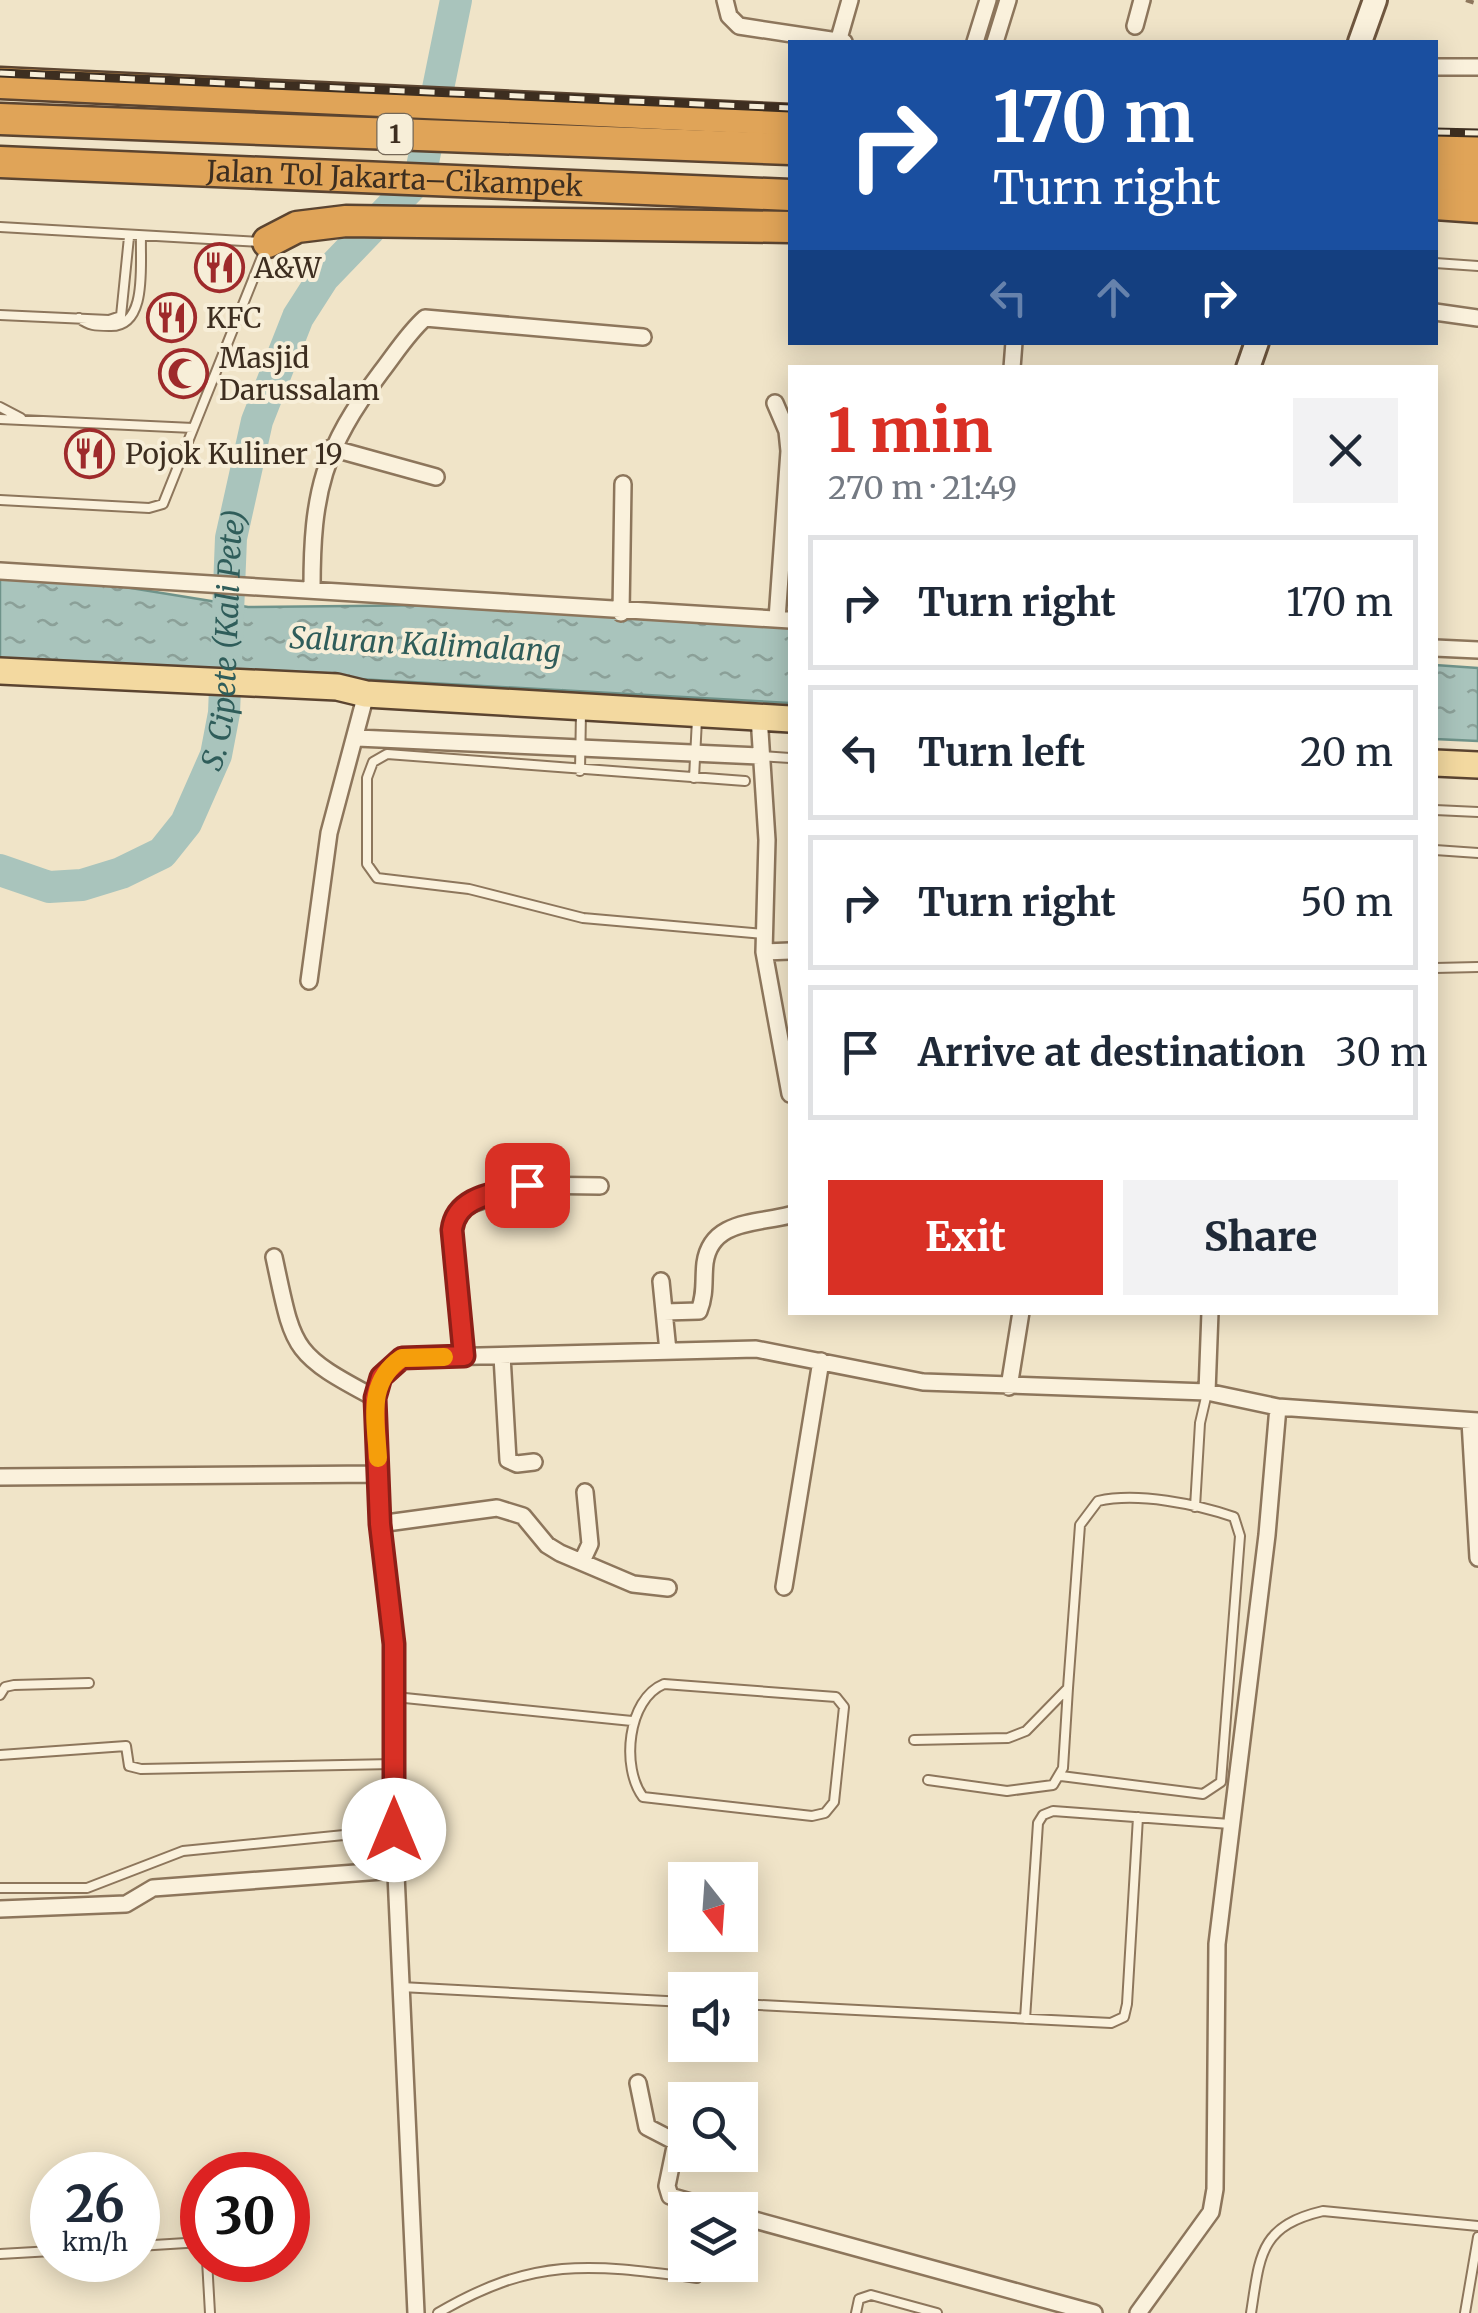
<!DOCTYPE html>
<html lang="en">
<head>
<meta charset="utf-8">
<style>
  :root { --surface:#fff; --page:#f2f2f3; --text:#1f2937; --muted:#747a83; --line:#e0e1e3; --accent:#d93025 }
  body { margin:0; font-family:Merriweather,serif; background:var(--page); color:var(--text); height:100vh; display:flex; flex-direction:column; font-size:38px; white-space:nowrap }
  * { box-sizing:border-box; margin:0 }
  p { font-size:32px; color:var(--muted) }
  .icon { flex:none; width:55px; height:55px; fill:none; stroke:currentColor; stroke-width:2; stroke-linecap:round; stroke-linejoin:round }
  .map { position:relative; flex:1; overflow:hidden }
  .panel { position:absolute; left:788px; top:365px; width:650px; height:950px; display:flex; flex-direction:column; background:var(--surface); border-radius:0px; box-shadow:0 5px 25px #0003 }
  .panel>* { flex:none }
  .hud { position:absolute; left:788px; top:40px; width:650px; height:305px; border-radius:0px; box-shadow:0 5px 25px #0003; background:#1a4fa0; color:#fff; overflow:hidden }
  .needle { width:65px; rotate:163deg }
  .buttons { position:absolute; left:668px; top:1862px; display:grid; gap:20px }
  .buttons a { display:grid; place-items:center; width:90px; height:90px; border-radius:0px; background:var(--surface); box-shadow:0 5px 25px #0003; font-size:50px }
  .speed { position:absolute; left:30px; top:2152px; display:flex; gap:20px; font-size:50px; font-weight:700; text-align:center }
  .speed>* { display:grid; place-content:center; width:130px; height:130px; border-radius:50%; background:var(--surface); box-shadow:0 5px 25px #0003; line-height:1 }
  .speed small { font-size:25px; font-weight:400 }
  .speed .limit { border:15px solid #d22; background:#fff; color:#111 }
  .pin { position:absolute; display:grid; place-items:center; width:85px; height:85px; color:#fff; margin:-42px; border-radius:20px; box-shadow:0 5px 15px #0006 }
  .me { position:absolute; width:110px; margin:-55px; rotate:0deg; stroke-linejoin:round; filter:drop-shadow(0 0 8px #0008) }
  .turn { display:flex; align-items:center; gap:35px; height:210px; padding:0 40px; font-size:45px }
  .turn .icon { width:130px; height:130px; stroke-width:2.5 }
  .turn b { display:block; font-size:70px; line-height:85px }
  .lanes { display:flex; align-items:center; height:95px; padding:0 40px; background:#0003; justify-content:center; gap:50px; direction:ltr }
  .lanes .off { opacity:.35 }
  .round { display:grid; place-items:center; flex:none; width:105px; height:105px; border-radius:0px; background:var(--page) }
  .overview { display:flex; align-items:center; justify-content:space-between; height:170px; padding:0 40px }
  h1 { font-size:60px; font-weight:800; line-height:75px; color:var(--accent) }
  .cta { display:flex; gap:20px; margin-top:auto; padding:20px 40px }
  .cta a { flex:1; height:115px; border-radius:0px; background:var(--accent); color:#fff; font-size:40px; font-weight:800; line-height:115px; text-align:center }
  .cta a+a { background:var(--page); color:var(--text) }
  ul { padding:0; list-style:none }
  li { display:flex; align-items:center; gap:30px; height:135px; margin:0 20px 15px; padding:0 20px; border:5px solid var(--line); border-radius:0px }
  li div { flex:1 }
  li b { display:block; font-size:38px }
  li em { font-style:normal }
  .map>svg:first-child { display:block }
  .water { fill:url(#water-ripples); stroke:#6f938a; stroke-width:2.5 }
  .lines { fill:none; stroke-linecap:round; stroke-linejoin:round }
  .river { stroke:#a9c4bc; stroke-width:32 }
  .lane-casing { stroke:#8d765c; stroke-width:12 }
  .street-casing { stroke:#8d765c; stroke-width:20 }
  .secondary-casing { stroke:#6f573f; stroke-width:28 }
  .primary-casing { stroke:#5b4430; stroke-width:30 }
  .highway-casing { stroke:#5b4430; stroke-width:35 }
  .path { stroke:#8d765c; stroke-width:4; stroke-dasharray:8 5; stroke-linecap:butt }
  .lane { stroke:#faf1dc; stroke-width:8 }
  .street { stroke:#faf1dc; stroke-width:15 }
  .secondary { stroke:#faf1dc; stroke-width:22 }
  .primary { stroke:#f3d9a0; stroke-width:25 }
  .highway { stroke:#e0a458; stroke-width:30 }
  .rail-casing { stroke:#3d2e20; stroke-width:9 }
  .rail { stroke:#f7eed8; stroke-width:5; stroke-dasharray:15; stroke-linecap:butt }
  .route-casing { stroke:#8d1f18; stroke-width:25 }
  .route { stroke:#d93025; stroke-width:18 }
  .slow { stroke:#f59e0b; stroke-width:18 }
  .labels { text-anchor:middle; stroke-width:8; stroke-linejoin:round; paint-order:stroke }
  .shield { fill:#f7eed8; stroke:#756857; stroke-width:2.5 }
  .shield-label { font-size:25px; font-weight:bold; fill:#3d2e20 }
  .street-label { font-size:28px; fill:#3d2e20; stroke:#f7eed8 }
  .poi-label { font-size:28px; fill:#3d2e20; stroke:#f7eed8; text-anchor:start }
  .water-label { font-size:30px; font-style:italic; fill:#2f5d5a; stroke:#f7eed8 }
</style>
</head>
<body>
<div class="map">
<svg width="1478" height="2313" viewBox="0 0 1478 2313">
  <defs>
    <pattern id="water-ripples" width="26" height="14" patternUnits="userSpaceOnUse" patternTransform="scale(2.5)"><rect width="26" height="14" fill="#a9c4bc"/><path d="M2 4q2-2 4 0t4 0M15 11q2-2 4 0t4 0" fill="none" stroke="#8ba098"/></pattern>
  </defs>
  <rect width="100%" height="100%" fill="#f0e4c8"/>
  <path class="water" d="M 0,578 L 100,583 L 248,607 L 444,605 L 790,627 L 790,703 L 0,659 Z
    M 1435,665 L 1478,668 L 1478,741 L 1435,739 Z"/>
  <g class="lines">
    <path class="river" id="s1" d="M 0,870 L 49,887 L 82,885 L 121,873 L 162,853 L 186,823 L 216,755 L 224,713 L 231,538 L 257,421 L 298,317 L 323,278 L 420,177 L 456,0"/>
    <defs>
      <path id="lane" d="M 0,227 L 259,242
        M 1435,263 L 1478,266
        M 0,315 L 109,320 L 121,316 L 129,237
        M 79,318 C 89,326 96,326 109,326 C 148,328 140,265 141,238
        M 0,407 L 21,418
        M 0,419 L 193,428
        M 0,500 L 149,508 L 163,504 L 266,247
        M 760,756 L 790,758
        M 580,771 L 581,712
        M 694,778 L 697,719
        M 745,781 L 387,754 L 373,762 L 367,778 L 367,864 L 377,878 L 469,889 L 583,918 L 764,934
        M 1435,810 L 1478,812
        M 1435,850 L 1478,853
        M 1435,968 L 1478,967
        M 1195,1507 L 1200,1423 L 1207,1393
        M 664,1684 L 836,1697 L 844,1707 L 834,1802 L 825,1813 L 812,1816 L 643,1797 C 621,1768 627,1699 664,1684 Z
        M 0,1695 L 5,1687 L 14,1685 L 89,1683
        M 395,1697 L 632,1721
        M 914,1740 L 1008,1738 L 1026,1731 L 1068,1688 L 1080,1525 L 1098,1501 C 1138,1492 1196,1504 1234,1517 L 1240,1536 L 1221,1782 L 1203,1794 L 1061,1776
        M 0,1755 L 126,1746 L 129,1766 L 141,1769 L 394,1764
        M 928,1780 L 1007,1791 L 1053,1785 L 1063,1768 L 1068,1688
        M 0,1888 L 87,1888 L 183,1851 L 394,1830
        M 401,1987 L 685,2002
        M 740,2004 L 1111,2023 L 1124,2017 L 1127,2004 L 1138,1817
        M 1025,2019 L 1038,1823 L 1043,1815 L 1053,1811 L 1230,1824
        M 138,2246 L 202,2242
        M 0,2254 L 52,2251
        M 207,2260 L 210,2313
        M 438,2313 C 535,2256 590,2264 697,2278
        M 856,2313 L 859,2299 L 871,2295 L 937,2313
        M 1251,2313 C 1260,2256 1259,2226 1323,2211 L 1478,2226
        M 1465,2313 L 1478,2237"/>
      <path id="street" d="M 725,0 L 729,16 L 739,26 L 844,42
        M 1135,26 L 1142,0
        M 838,42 L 850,0
        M 975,42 L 988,0
        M 995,42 L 1008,0
        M 1435,67 L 1478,67
        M 1435,312 L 1478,318
        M 1012,368 L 1014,342
        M 775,403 L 787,431 L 789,451 L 777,619
        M 331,448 L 436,477
        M 0,571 L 790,620
        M 312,588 C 312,492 323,449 381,372 C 395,354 408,333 425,318 L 643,337
        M 621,613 L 623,484
        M 1435,648 L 1478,650
        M 759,716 L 767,840 L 764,952 L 790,1094
        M 357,738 L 759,756
        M 764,952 L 790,951
        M 309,981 L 329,833 L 366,694
        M 274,1257 C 294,1350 290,1353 375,1398
        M 661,1281 L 668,1351
        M 664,1312 L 699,1311 C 706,1293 703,1280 705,1263 C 711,1219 758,1224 790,1215
        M 464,1356 L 452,1230 L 460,1208 L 527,1185 L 600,1186
        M 502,1356 L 508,1460 L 517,1464 L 534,1462
        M 1009,1387 L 1021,1312
        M 1207,1392 L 1210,1312
        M 1470,1421 L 1478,1558
        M 0,1477 L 379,1474
        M 379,1524 L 497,1508 L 523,1516 L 547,1545 L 560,1553 L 633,1584 L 668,1588
        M 583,1559 L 590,1544 L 585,1492
        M 784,1587 L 821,1361
        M 0,1909 L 126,1904 L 153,1888 L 396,1870
        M 638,2083 L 647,2127 L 676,2142 L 667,2186 L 670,2196 L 719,2210
        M 740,2216 L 1094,2313
        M 416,2313 L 394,1830 L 394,1645 L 379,1524 L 375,1398 L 381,1377 L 401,1358 L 756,1349 L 923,1382 L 1207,1392 L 1278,1407 L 1478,1421
        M 1138,2313 L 1211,2212 L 1215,2189 L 1217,1944 L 1267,1535 L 1278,1407"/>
      <path id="secondary" d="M 1360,42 L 1375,0
        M 1248,368 L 1257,342"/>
      <path id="primary" d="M 0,671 L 337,687 L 366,694 L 790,719
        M 1435,763 L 1478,765"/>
      <g id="highway">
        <path d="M 0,83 L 790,120"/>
        <path d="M 0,119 L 790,149"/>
        <path d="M 1435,150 L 1478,152"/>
        <path id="s2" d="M 0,162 L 790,195"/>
        <path d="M 1435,179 L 1478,180"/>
        <path d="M 1435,204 L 1478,207"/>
        <path d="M 268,242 L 297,227 L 346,221 L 790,227"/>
      </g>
    </defs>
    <use href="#lane" class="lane-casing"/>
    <use href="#street" class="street-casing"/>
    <use href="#secondary" class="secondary-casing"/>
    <use href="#primary" class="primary-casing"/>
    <use href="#highway" class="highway-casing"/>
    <path class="path" d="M 1466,0 L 1478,4"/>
    <use href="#lane" class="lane"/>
    <use href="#street" class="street"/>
    <use href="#secondary" class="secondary"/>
    <use href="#primary" class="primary"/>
    <use href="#highway" class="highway"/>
    <defs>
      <path id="rail" d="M 0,73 L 790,108
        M 1435,132 L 1478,133"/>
    </defs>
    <use href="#rail" class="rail-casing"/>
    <use href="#rail" class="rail"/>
  </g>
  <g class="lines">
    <defs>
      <path id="route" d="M 394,1830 L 394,1644 L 380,1524 L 375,1398 L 381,1377 L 402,1358 L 464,1356 L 452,1230 C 456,1195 498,1193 527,1185"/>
    </defs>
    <use href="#route" class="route-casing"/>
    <use href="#route" class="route"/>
    <path class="slow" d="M 378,1458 C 376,1420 366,1382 402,1358 L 444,1357"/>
  </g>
  <defs>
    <symbol id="restaurant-ring" viewBox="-11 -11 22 22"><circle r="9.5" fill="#f7eed8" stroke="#9e2a2b" stroke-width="1.5"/><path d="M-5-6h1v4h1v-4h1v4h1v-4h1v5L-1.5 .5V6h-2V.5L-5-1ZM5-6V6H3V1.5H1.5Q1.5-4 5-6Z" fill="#9e2a2b"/></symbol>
    <symbol id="mosque-ring" viewBox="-11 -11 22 22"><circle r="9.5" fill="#f7eed8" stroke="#9e2a2b" stroke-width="1.5"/><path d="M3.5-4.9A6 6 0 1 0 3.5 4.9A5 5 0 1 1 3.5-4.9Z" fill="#9e2a2b"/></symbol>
  </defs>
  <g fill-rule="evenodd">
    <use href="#restaurant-ring" x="192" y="240" width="55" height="55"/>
    <use href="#restaurant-ring" x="144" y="290" width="55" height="55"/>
    <use href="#mosque-ring" x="156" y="346" width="55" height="55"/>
    <use href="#restaurant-ring" x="62" y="426" width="55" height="55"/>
  </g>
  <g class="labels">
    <rect class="shield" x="377.5" y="114" width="35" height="40" rx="8"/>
    <g class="shield-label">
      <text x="395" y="143">1</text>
    </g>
    <g class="street-label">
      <text dy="10" stroke="none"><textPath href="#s2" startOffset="395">Jalan Tol Jakarta–Cikampek</textPath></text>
    </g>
    <g class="poi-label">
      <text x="254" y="278">A&amp;W</text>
      <text x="206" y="328">KFC</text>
      <text x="219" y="368">Masjid<tspan x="219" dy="32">Darussalam</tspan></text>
      <text x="125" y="464">Pojok Kuliner 19</text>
    </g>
    <g class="water-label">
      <text dy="10" stroke="none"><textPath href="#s1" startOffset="400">S. Cipete (Kali Pete)</textPath></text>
      <text transform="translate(425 645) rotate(3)" y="10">Saluran Kalimalang</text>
    </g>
  </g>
</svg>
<div class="buttons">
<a><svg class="needle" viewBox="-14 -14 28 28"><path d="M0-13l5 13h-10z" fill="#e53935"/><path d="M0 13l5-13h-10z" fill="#747a83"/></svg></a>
<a><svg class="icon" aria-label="sound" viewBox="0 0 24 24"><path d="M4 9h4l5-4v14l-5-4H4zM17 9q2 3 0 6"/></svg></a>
<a><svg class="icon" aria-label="search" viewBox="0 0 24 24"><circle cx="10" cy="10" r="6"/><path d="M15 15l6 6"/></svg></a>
<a><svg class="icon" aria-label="layers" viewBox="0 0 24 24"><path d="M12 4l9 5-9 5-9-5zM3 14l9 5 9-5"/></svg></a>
</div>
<div class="speed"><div>26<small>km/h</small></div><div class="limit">30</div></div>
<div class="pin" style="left:527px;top:1185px;background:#d93025"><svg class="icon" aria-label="arrive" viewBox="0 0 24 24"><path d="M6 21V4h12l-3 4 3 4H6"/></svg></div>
<svg class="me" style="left:394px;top:1830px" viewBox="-20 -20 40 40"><circle r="19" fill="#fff"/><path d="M0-13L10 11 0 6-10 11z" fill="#d93025"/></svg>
<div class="hud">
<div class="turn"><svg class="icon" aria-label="right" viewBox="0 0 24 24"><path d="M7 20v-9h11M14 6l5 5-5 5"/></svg><div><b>170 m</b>Turn right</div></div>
<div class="lanes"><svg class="icon off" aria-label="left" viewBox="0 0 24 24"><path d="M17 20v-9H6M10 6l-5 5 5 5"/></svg><svg class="icon off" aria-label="ahead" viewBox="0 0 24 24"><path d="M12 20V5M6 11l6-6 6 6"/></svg><svg class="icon" aria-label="right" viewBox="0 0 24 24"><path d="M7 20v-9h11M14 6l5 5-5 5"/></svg></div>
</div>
<section class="panel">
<div class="overview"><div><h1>1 min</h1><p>270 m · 21:49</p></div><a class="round"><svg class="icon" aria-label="close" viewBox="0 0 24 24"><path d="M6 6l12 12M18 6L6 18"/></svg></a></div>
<ul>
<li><svg class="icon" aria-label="right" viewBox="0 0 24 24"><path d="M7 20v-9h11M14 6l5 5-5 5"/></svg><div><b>Turn right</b></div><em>170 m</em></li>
<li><svg class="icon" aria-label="left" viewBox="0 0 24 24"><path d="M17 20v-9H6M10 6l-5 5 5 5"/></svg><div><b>Turn left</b></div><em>20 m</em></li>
<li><svg class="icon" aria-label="right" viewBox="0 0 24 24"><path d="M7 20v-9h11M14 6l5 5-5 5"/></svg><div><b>Turn right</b></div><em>50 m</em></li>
<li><svg class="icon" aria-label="arrive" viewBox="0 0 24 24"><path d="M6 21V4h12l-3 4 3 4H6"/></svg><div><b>Arrive at destination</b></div><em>30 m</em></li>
</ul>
<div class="cta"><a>Exit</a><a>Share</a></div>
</section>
</div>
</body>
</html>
